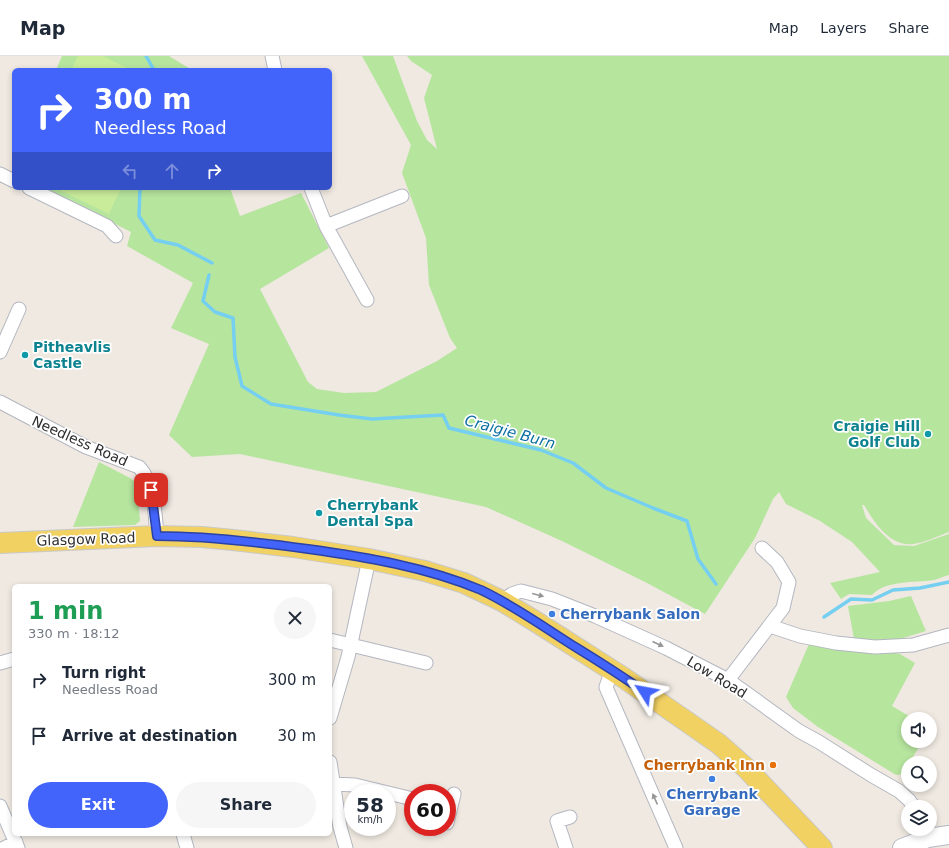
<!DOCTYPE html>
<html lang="en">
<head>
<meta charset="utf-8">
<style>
  :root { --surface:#fff; --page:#f6f6f7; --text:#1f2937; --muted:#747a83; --line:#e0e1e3; --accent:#4264fb }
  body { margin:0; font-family:"DejaVu Sans",sans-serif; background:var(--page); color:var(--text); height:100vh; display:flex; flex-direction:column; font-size:15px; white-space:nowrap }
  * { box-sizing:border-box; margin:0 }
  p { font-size:13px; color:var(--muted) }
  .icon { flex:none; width:22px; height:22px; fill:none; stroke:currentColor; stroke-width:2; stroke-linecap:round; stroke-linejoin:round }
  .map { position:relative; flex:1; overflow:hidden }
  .details { position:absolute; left:12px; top:528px; width:320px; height:252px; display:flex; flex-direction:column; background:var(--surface); border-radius:6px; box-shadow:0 2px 6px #0003 }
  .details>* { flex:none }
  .hud { position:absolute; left:12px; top:12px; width:320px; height:122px; border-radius:6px; box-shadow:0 2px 6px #0003; background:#4264fb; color:#fff; overflow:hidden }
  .fabs { position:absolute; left:901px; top:656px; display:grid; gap:8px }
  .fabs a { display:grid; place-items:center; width:36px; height:36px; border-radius:50%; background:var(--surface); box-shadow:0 2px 6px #0003; font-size:20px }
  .speed { position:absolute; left:344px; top:728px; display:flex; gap:8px; font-size:20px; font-weight:700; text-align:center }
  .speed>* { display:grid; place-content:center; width:52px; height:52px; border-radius:50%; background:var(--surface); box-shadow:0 2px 6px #0003; line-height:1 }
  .speed small { font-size:10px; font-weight:400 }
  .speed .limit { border:6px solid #d22; background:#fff; color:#111 }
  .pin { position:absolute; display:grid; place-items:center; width:34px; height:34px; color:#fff; margin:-17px; border-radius:8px; box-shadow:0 2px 6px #0006 }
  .me { position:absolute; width:44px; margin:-22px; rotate:304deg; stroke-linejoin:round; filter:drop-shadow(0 0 3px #0008) }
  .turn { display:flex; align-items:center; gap:14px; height:84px; padding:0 16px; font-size:18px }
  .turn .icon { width:52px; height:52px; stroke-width:2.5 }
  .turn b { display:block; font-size:28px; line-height:34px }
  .lanes { display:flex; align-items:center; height:38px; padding:0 16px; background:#0003; justify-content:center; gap:20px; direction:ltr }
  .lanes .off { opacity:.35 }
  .round { display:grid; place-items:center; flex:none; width:42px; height:42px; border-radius:21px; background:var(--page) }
  .head { display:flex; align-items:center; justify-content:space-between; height:68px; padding:0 16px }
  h1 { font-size:24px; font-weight:700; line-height:30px; color:#1e9e55 }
  .cta { display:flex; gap:8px; margin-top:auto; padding:8px 16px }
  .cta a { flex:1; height:46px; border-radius:24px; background:var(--accent); color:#fff; font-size:16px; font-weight:700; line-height:46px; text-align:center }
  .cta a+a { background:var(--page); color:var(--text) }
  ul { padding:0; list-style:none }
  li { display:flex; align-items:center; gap:12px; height:56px; padding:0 16px }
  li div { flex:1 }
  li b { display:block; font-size:15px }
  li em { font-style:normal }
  header { display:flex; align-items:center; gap:24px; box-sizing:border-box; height:56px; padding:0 20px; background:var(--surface); border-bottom:1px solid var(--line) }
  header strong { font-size:19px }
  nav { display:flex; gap:22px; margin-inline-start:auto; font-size:14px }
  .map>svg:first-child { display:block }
  .green { fill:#b6e59e }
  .pitch { fill:#c9ec9a }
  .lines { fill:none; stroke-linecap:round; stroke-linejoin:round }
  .stream { stroke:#75cff0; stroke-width:3.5 }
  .minor-casing { stroke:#b4b7c1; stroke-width:15 }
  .secondary-casing { stroke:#b4b7c1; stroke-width:20 }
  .primary-casing { stroke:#c9c9c9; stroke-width:22 }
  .minor { stroke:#fff; stroke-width:13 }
  .secondary { stroke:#fff; stroke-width:18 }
  .primary { stroke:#f2d163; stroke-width:20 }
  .oneway { fill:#969696 }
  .route-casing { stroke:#2b41a3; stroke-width:10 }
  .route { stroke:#4264fb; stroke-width:7 }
  .culture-dot { fill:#0f9aa8; stroke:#fff; stroke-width:1.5 }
  .shop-dot { fill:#3f7fe0; stroke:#fff; stroke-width:1.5 }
  .food-dot { fill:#e8710a; stroke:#fff; stroke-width:1.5 }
  .labels { text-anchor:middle; stroke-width:3.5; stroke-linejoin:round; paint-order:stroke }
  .culture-label { font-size:14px; font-weight:bold; fill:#0d838f; stroke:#fff; text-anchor:start }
  .street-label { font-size:14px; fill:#2e2e2e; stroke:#fff }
  .shop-label { font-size:14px; font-weight:bold; fill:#366cbe; stroke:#fff; text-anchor:start }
  .food-label { font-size:14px; font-weight:bold; fill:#c56008; stroke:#fff; text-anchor:end }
  .water-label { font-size:15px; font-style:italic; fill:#0d6fa3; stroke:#fff }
</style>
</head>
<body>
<header>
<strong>Map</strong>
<nav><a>Map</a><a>Layers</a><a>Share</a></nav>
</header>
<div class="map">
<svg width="949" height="792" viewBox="0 0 949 792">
  <rect width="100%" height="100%" fill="#efe9e1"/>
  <path class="green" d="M 62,0 L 169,0 L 192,14 L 56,14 Z
    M 362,0 L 393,0 L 417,65 L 427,84 L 437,93 L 424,42 L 432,19 L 411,5 L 407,0 L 949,0 L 949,476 C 938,480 924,487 913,488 C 890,491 874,466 864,449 L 862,449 L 866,462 L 894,489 L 914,490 L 949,478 L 949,519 C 944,520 939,523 934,524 C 915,527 885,524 872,539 L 849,538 L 841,543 L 830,527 L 880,516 L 852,486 L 820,465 L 786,448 L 779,436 L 773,443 L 755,482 L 705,558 L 647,527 L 564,486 L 486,451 L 240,398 L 192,401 L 169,379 L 209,288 L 171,272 L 193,227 L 127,190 L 131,176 L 45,132 L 230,132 L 240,160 L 301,137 L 329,192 L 260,233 L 308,326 L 317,333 L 344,337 L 376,336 L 437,305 L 457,292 L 450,282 L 429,229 L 426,182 L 402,117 L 411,89 Z
    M 99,406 L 130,422 L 134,425 L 137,429 L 140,465 L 135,469 L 73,471 Z
    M 911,540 L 926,575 L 893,585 L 854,583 L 848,550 L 889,545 Z
    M 809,588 L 887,595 L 900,598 L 915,607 L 892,650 L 914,663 L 908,663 L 908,685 L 923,685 L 909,707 L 908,707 L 903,718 L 896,719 L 818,671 L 793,652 L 786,641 Z"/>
  <path class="pitch" d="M 78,0 L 103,0 L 131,14 L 71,14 Z
    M 55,132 L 121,132 L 109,158 Z"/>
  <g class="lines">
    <path class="stream" d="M 146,0 L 154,14
      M 140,132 L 139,160 L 155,184 L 178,189 L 212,207
      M 209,219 L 203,245 L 215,256 L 233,262 L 235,301 L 242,330 L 271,348 L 339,359 L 372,363 L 443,359 L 449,372 L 541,394 L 573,407 L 606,432 L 653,452 L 687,465 L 698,503 L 716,528
      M 824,561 L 851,543 L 872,544 L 893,534 L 920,532 L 949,526"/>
    <defs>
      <path id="minor" d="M 272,0 L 275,14
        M 0,118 L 14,125
        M 29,132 L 107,170 L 116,180
        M 311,132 L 326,170 L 367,244
        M 326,170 L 402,140
        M 0,296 L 19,253
        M 0,346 L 86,391 L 139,411 C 155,428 155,458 157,480
        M 502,545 L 512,538 L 521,535 L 552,543 L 595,560 L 666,592 L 728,624 L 799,675 L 819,686 L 871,719 L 899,735 L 909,744 L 914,751
        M 770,570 L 800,580 L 836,587 L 875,591 L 913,589 L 949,579
        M 330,584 L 426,607
        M 0,607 L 14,603
        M 612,614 L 606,631 L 608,636 L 676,792
        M 728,624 L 783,552 L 789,526 L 777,506 L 762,492
        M 330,662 L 348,601 L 369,503
        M 330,706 L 340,771 L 346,792
        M 333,728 L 355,729 L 413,743
        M 0,750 L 18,792
        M 447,767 L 454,738
        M 183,778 L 187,792
        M 4,792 L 16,786
        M 566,792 L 557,765 L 570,761"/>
      <path id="secondary" d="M 902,792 L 928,782 L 949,779"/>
      <path id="primary" d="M 0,487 L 157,480 L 202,481 L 233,484 L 293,491 L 369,503 L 425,515 L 464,527 L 502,545 L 538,567 L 624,622 L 719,688 L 746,712 L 822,792"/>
    </defs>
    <use href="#minor" class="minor-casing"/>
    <use href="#secondary" class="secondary-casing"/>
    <use href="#primary" class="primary-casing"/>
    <use href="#minor" class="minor"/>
    <use href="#secondary" class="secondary"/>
    <use href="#primary" class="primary"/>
  </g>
  <defs><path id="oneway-solid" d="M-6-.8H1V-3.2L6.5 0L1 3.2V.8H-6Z"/></defs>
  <g class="oneway">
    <use href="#oneway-solid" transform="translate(538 539) rotate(14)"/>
    <use href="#oneway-solid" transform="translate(658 588) rotate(24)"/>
    <use href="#oneway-solid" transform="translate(655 743) rotate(-114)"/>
  </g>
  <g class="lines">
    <defs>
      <path id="route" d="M 151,434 L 157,480 C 207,480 258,486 308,493 C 366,501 426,511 481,534 C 515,550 545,572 577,592 C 600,606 623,621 645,636"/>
    </defs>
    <use href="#route" class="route-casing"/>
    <use href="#route" class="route"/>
  </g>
  <g class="culture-dot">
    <circle cx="25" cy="299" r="4"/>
    <circle cx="928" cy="378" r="4"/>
    <circle cx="319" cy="457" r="4"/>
  </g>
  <g class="shop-dot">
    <circle cx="552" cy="558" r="4"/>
    <circle cx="712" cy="723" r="4"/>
  </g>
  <circle class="food-dot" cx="773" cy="709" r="4"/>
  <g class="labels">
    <g class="culture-label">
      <text x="33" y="296">Pitheavlis<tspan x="33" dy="16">Castle</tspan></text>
      <text x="920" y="375" text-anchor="end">Craigie Hill<tspan x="920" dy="16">Golf Club</tspan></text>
      <text x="327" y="454">Cherrybank<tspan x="327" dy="16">Dental Spa</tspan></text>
    </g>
    <g class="street-label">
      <text transform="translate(80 385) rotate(24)" y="5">Needless Road</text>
      <text transform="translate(86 483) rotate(-2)" y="5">Glasgow Road</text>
      <text transform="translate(717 621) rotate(31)" y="5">Low Road</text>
    </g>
    <g class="shop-label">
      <text x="560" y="563">Cherrybank Salon</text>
      <text x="712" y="743" text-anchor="middle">Cherrybank<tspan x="712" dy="16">Garage</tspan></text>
    </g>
    <g class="food-label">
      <text x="765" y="714">Cherrybank Inn</text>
    </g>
    <g class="water-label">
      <text transform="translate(510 376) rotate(15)" y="5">Craigie Burn</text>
    </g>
  </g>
</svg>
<div class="fabs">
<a><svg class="icon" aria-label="sound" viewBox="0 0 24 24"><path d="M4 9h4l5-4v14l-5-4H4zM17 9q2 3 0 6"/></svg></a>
<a><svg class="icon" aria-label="search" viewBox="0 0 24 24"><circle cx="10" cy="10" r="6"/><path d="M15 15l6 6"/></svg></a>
<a><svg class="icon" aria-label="layers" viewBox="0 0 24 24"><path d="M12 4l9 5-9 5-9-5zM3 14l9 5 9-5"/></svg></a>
</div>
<div class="speed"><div>58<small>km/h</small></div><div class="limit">60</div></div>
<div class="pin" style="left:151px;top:434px;background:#d93025"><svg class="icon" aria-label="arrive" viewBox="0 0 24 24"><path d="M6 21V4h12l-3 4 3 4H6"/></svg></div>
<svg class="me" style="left:645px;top:636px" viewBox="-20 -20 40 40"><path d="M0-17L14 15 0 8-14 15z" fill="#4264fb" stroke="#fff" stroke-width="4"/></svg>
<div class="hud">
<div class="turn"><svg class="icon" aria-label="right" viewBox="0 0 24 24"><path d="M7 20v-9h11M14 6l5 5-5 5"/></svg><div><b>300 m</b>Needless Road</div></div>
<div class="lanes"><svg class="icon off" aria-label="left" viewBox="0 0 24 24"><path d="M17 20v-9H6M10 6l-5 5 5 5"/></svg><svg class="icon off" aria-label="ahead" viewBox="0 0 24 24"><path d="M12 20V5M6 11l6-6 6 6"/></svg><svg class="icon" aria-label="right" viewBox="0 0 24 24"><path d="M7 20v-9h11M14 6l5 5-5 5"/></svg></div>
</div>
<section class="details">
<div class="head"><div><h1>1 min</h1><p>330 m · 18:12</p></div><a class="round"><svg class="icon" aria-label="close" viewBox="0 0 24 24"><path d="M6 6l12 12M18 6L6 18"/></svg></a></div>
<ul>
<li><svg class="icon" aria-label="right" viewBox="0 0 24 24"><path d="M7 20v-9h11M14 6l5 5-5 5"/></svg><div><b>Turn right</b><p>Needless Road</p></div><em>300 m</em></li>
<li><svg class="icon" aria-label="arrive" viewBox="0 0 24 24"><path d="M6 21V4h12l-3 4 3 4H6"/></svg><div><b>Arrive at destination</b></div><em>30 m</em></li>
</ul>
<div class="cta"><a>Exit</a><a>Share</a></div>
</section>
</div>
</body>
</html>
